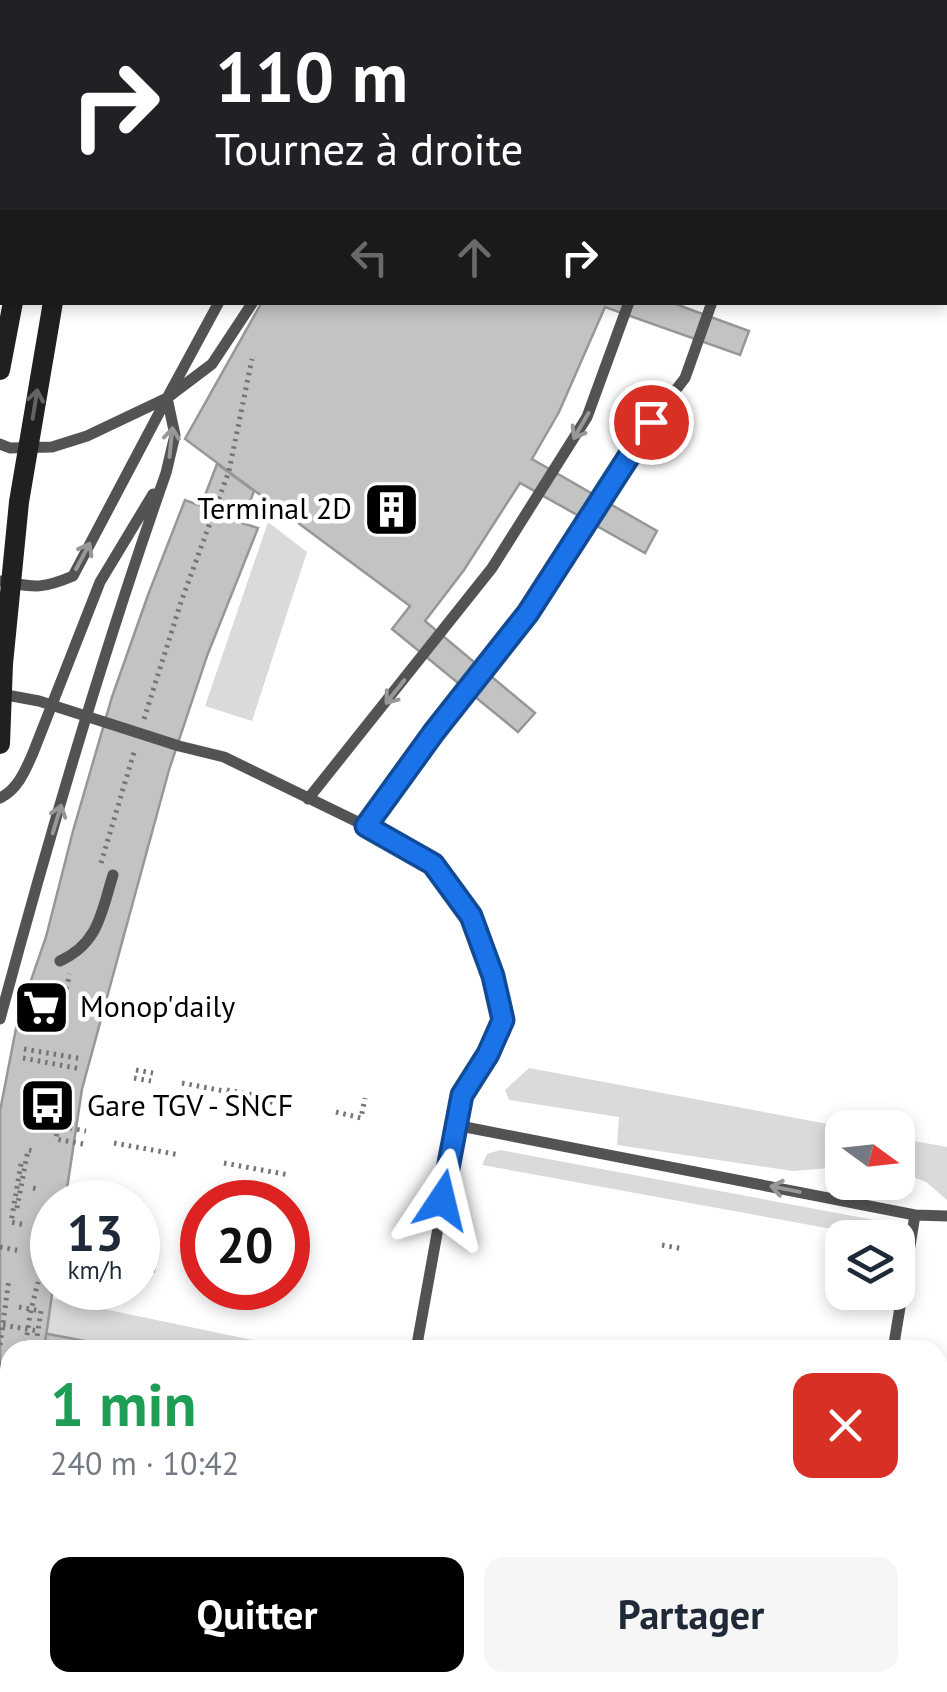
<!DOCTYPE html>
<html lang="fr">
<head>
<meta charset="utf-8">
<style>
  :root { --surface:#fff; --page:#f6f6f7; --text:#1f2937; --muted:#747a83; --accent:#000 }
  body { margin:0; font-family:"PT Sans",sans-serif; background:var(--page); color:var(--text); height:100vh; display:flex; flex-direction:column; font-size:38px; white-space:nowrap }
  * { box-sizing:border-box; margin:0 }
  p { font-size:32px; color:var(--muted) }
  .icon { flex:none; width:55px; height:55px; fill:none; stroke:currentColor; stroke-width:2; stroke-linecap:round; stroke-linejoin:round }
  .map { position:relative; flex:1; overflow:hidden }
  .drawer { position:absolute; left:0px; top:1340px; width:948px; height:352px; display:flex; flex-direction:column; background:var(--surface); border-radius:30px 30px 0 0; box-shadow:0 5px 15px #0003 }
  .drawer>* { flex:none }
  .top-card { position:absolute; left:0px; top:0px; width:948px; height:305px; box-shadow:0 5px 15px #0003; background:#202124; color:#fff; overflow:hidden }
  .needle { width:65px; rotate:105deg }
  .tools { position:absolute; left:825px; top:1110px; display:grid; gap:20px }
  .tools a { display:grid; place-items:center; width:90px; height:90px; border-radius:20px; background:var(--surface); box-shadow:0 5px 15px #0003; font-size:50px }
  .speed { position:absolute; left:30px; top:1180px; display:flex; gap:20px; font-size:50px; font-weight:700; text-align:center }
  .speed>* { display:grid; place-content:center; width:130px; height:130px; border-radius:50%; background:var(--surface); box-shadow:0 5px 15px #0003; line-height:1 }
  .speed small { font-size:25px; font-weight:400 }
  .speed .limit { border:15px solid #d22; background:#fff; color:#111 }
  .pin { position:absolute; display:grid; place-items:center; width:85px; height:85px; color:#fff; margin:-42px; border:5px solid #fff; border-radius:50%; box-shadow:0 2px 10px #0007 }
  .me { position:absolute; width:110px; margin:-55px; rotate:10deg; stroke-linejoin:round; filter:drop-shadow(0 0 8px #0008) }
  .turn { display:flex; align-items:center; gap:35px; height:210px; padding:0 50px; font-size:45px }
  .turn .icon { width:130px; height:130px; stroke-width:2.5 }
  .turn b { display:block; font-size:70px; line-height:85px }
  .lanes { display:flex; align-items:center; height:95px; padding:0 50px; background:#0003; justify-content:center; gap:50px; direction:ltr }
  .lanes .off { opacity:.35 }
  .round { display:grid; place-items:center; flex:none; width:105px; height:105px; border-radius:20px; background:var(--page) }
  .headline { display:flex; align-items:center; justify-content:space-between; height:170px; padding:0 50px }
  h1 { font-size:60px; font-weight:700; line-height:75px; color:#1e9e55 }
  .button { display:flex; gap:20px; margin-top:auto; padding:20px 50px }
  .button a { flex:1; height:115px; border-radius:20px; background:var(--accent); color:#fff; font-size:40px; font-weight:700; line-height:115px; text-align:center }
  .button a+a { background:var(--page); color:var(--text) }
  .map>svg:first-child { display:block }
  .green { fill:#dadada }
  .building { fill:#c3c3c3; stroke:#979797; stroke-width:2.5 }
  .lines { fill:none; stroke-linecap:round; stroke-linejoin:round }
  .path { stroke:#757575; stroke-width:5; stroke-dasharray:2.5 5; stroke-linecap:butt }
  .service { stroke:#535353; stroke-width:11 }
  .secondary { stroke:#202020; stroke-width:20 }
  .rail-casing { stroke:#000; stroke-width:11 }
  .rail { stroke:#fff; stroke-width:8; stroke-dasharray:22; stroke-linecap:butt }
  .oneway { stroke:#636363 }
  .oneway2 { stroke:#989898 }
  .route-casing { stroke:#114b97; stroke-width:25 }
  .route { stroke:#1a73e8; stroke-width:18 }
  .labels { text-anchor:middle; stroke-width:9; stroke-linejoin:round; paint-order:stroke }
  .poi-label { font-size:30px; fill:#000; stroke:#fff; text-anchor:start }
</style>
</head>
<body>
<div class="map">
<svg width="947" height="1692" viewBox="0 0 947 1692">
  <rect width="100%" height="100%" fill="#fff"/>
  <path class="green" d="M 268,522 L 307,552 L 252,721 L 205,706 Z
    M 529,1068 L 844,1127 L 842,1167 L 793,1171 L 617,1145 L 619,1117 L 509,1100 L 505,1090 Z
    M 898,1138 L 947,1147 L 947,1200 L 926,1182 L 898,1171 Z
    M 500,1150 L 885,1222 L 895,1237 L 876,1237 L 482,1165 L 487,1154 Z
    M 51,1298 L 300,1350 L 133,1350 L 46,1334 Z
    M 30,1683 L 30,1682 L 122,1683 L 103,1692 L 29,1692 Z"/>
  <path class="building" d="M 364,0 L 674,0 L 674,2 L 364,2 Z
    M 262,302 L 670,302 L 749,331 L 740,355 L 605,307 L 559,412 L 532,459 L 657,531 L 645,553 L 520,483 L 464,570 L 425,621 L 535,713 L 518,732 L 392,629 L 410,606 L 185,439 Z
    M 217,464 L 254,491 L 242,523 L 258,528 L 207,656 L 169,770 L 82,1089 L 65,1202 L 52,1202 L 53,1288 L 44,1350 L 10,1350 L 10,1655 L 7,1692 L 0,1692 L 0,1111 L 18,1018 L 46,937 L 73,831 L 112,697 L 148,595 L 185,500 L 201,506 Z
    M 46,1334 L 48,1334 L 133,1350 L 44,1350 Z"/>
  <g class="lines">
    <path class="path" d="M 144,719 L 181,602 L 229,471 L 252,359
      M 101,863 L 135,749
      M 56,1025 L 70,974
      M 24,1049 L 83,1059
      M 23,1058 L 81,1069
      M 136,1070 L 153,1073
      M 134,1078 L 151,1081
      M 182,1083 L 224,1091
      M 227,1090 L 292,1102
      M 226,1093 L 291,1106
      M 336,1112 L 361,1118 L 365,1098
      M 23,1121 L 39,1123
      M 114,1143 L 180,1155
      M 83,1144 L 56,1139 L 58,1126 L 86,1131
      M 224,1163 L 289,1175
      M 21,1164 L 11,1222 L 26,1225
      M 33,1188 L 39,1189
      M 17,1208 L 28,1150 L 34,1151
      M 52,1244 L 38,1242 L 35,1255 L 52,1258
      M 662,1245 L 683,1249
      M 0,1247 L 21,1251
      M 138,1267 L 159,1271
      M 251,1288 L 268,1291
      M 19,1307 L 41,1311 L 35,1350
      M 3,1325 L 38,1331
      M 0,1345 L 9,1279
      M 25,1350 L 30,1314 L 38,1282"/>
    <path class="service" d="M 81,2 L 81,0
      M 273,2 L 274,0
      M 318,2 L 319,0
      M 352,2 L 353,0
      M 698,2 L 698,0
      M 776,2 L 776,0
      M 0,23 L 2,23
      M 0,61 L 2,62
      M 0,444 L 10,448 L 52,447 L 87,436 L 167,398 L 219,302
      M 0,581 C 34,587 40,590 73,576 L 167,398 L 212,364 L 253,302
      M 1,694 L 39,701 L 179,746 L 224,757 L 366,826 L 433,863 L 471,915 L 493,977 L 503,1020 L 488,1055 L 462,1095 L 416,1350
      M 0,798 C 18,789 25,771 33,753 L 100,582 L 153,494
      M 308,799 L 492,568 L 587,417 L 629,302
      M 366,826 L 434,732 L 528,613 L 651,422 L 685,378 L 712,302
      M 60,961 C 99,943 101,913 113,875
      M 0,1019 C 49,836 103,652 166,473 L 175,435 L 167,398
      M 455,1125 L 915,1215 L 947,1216
      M 893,1350 L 915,1215
      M 0,1368 C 10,1399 8,1421 3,1454
      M 938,1500 L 947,1502
      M 278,1692 L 288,1682"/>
    <path class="secondary" d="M 68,2 L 69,0
      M 108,2 L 108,0
      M 0,370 L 13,302
      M 0,744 L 3,664 L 19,502 L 53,302"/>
    <defs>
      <path id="rail" d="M 79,1346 L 100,1350"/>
    </defs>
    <use href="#rail" class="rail-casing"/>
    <use href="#rail" class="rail"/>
  </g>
  <defs><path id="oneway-shaft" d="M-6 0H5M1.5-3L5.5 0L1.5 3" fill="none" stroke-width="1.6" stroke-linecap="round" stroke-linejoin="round" transform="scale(2.5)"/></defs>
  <use class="oneway" href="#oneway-shaft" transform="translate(35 404) rotate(-81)"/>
  <g class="oneway2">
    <use href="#oneway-shaft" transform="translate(581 426) rotate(120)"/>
    <use href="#oneway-shaft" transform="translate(171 442) rotate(-84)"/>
    <use href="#oneway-shaft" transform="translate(83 556) rotate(-62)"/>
    <use href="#oneway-shaft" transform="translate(395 692) rotate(128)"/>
    <use href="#oneway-shaft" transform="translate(57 819) rotate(-73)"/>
    <use href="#oneway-shaft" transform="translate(785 1189) rotate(-169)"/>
  </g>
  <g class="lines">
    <defs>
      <path id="route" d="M 442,1200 L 462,1095 L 488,1054 L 503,1020 L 493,976 L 471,916 L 433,864 L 366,826 L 434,732 L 528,613 L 651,422"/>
    </defs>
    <use href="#route" class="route-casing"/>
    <use href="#route" class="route"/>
  </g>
  <defs>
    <symbol id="building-square" viewBox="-11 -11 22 22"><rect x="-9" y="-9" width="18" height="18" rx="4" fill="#000" stroke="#fff"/><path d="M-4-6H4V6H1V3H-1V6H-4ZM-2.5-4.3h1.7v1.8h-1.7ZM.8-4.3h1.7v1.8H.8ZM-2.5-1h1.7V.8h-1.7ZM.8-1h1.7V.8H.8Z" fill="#fff"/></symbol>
    <symbol id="supermarket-square" viewBox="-11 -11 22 22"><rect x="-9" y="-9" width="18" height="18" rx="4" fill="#000" stroke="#fff"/><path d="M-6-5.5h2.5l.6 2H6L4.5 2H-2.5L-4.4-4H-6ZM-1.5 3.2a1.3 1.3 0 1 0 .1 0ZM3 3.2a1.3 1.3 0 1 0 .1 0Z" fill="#fff"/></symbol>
    <symbol id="bus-square" viewBox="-11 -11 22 22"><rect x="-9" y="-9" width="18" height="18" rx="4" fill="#000" stroke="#fff"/><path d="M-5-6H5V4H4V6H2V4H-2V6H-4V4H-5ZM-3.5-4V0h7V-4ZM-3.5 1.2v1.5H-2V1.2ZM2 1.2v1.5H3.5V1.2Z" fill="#fff"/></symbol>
  </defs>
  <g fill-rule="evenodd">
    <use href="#building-square" x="360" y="478" width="63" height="63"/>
    <use href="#supermarket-square" x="10" y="976" width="63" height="63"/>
    <use href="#bus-square" x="16" y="1074" width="63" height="63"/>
  </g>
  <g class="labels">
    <g class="poi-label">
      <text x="352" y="519" text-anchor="end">Terminal 2D</text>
      <text x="80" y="1017">Monop'daily</text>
      <text x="87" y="1116">Gare TGV - SNCF</text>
    </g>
  </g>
</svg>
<div class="tools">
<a><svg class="needle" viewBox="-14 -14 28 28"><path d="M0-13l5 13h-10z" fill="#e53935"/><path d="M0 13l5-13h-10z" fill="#747a83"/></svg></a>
<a><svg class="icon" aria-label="layers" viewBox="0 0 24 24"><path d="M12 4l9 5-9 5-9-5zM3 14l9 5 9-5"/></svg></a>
</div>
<div class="speed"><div>13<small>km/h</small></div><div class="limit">20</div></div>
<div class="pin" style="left:651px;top:422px;background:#d93025"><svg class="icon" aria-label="arrive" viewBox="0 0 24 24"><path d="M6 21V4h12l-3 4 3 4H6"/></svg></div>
<svg class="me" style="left:442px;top:1200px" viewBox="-20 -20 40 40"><path d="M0-17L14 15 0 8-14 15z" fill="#1a73e8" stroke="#fff" stroke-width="4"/></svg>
<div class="top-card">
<div class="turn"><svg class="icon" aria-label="right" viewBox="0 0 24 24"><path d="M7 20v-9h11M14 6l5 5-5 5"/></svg><div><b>110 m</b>Tournez à droite</div></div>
<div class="lanes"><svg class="icon off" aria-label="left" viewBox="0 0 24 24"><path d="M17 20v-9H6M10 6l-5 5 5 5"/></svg><svg class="icon off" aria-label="ahead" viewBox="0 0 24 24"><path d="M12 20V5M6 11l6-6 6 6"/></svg><svg class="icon" aria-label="right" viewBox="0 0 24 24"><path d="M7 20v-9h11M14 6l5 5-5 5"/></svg></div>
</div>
<section class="drawer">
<div class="headline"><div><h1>1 min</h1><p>240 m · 10:42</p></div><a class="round" style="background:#d93025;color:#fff"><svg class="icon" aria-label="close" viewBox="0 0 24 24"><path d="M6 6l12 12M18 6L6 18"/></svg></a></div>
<div class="button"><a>Quitter</a><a>Partager</a></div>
</section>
</div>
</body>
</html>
